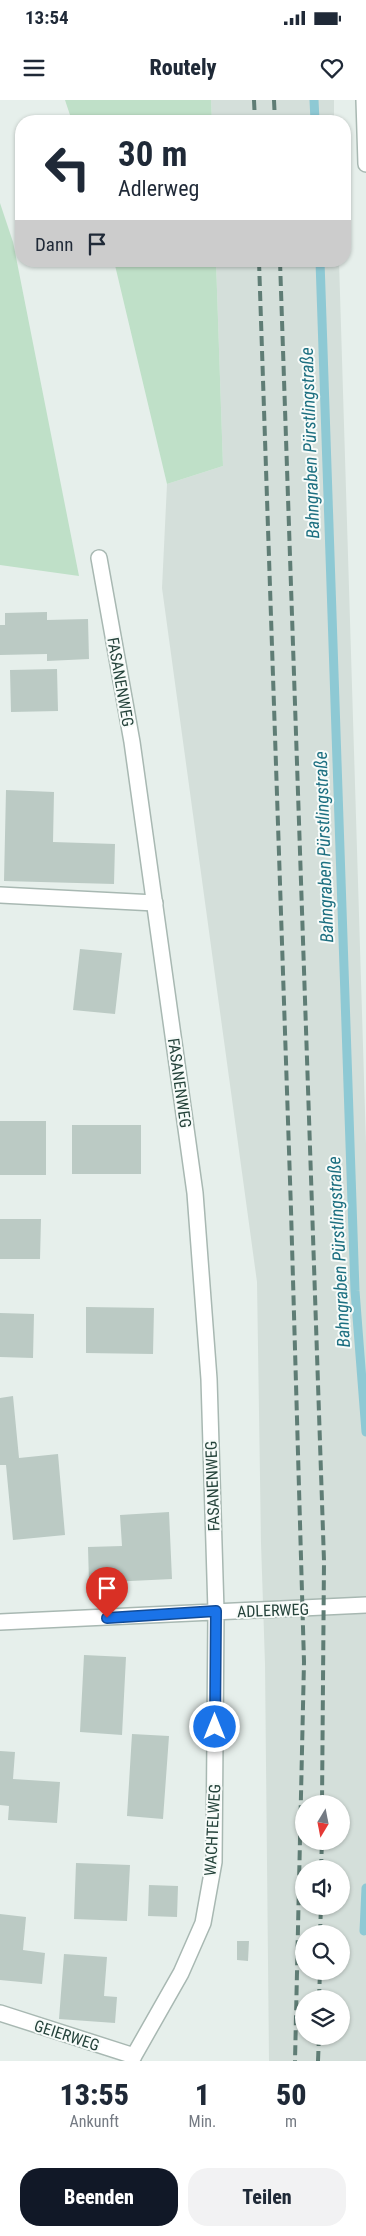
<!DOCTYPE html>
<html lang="de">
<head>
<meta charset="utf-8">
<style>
  :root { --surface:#fff; --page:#f2f2f3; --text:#1f2937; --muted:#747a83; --accent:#111827 }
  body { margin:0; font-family:"Roboto Condensed",sans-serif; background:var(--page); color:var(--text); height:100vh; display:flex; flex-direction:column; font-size:19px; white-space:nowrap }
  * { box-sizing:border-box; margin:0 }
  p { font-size:16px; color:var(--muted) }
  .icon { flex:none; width:28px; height:28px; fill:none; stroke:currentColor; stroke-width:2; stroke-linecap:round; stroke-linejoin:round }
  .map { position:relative; height:1961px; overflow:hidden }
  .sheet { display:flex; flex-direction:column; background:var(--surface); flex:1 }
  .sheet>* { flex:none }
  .guide { position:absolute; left:15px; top:15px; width:336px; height:152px; border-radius:20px; box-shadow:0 1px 4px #0004; background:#fff; color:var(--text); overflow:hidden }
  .needle { width:32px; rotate:190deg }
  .fabs { position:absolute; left:295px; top:1695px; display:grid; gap:10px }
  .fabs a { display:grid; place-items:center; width:55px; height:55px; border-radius:50%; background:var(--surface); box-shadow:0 1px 4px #0004; font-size:25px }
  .pin { position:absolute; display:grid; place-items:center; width:42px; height:42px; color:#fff; margin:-51px -21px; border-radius:50% 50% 50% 0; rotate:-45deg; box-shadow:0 0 5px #0007 }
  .pin .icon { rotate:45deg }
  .me { position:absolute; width:55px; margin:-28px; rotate:0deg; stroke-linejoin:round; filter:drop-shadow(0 0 4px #0008) }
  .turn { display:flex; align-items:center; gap:18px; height:105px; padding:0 20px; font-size:22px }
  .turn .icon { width:65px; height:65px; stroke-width:2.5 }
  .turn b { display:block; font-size:35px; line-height:42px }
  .then { display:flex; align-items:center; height:48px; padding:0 20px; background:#0003; gap:10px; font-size:19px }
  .eta { display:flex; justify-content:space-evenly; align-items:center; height:85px; text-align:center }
  .eta b { font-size:30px; font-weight:800; line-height:35px }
  .button { display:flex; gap:10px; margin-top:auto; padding:10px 20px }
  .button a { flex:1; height:58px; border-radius:20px; background:var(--accent); color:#fff; font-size:20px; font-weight:800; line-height:58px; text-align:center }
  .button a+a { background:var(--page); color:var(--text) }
  .status { display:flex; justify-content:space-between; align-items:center; height:35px; padding:0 25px; background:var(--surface); direction:ltr }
  .status svg { height:14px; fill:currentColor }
  header { display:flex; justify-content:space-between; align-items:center; height:65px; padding:0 20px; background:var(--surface); font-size:22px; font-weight:800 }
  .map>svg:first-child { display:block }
  .built { fill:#d4dfda; fill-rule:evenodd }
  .green { fill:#bfe0c8 }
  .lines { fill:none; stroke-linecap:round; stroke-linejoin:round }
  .stream { stroke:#8ec9d4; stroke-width:9 }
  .building { fill:#bbcac4 }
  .service-casing { stroke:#a8b8b2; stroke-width:18 }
  .minor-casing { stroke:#a8b8b2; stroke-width:18 }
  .service { stroke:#fff; stroke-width:15 }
  .minor { stroke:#fff; stroke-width:15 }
  .rail { stroke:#5f7d75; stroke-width:4; stroke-dasharray:10 5; stroke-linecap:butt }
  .route-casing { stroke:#114b97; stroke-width:12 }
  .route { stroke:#1a73e8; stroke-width:9 }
  .labels { text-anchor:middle; stroke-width:4; stroke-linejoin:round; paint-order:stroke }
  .street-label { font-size:16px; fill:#24423a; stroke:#f7fbf9 }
  .water-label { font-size:18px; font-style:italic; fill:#1c6f80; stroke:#f7fbf9 }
</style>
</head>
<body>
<div class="status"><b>13:54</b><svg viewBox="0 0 49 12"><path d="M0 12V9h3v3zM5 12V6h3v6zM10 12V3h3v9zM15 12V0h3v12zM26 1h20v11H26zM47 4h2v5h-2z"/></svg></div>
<header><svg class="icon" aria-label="menu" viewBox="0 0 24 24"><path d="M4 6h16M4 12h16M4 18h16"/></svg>Routely<svg class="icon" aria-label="heart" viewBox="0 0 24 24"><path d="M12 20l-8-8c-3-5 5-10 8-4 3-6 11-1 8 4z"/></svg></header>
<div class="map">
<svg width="366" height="1961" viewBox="0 0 366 1961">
  <rect width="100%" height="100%" fill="#e6efeb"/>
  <path class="built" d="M 211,0 L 334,0 L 334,21 L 212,21 Z
    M 216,161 L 339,161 L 366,1044 L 366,1961 L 269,1961 L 265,1564 L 261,1443 L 257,1182 L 162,488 L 167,384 L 223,366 ZM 304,1704 L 341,1704 L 341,1741 L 304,1741 ZM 304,1769 L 341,1769 L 341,1806 L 304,1806 ZM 304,1834 L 341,1834 L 341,1871 L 304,1871 ZM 304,1899 L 341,1899 L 341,1936 L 304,1936 Z"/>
  <path class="green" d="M 65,0 L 211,0 L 212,21 L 72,21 Z
    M 0,103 L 13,142 L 79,476 L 0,465 Z
    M 114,161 L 216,161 L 223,366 L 167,384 Z"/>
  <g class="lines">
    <path class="stream" d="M 314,0 L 315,21
      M 320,161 L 355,1191 L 366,1332
      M 364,1831 L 366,1788"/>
  </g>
  <path class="building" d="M 47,512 L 47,520 L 88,519 L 89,559 L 47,561 L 47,554 L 0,555 L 0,525 L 5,525 L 5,513 Z
    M 57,569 L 58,611 L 11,612 L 10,570 Z
    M 6,690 L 54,692 L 53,742 L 115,744 L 114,784 L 4,781 Z
    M 80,849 L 122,853 L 115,914 L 73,910 Z
    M 0,1021 L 46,1021 L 46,1075 L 0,1075 Z
    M 72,1025 L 141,1025 L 141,1074 L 72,1074 Z
    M 0,1119 L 41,1119 L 40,1159 L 0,1159 Z
    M 86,1207 L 154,1208 L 153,1254 L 86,1253 Z
    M 0,1213 L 34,1214 L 33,1258 L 0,1257 Z
    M 13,1296 L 19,1358 L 58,1354 L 65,1435 L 13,1440 L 6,1365 L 0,1365 L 0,1298 Z
    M 169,1412 L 172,1479 L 89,1483 L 88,1447 L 122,1446 L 120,1415 Z
    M 84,1555 L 126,1557 L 122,1635 L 80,1632 Z
    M 132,1634 L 169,1636 L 163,1719 L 127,1716 Z
    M 0,1651 L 15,1652 L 13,1679 L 60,1682 L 57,1723 L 8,1720 L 9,1706 L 0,1705 Z
    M 76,1763 L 130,1765 L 127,1821 L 74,1819 Z
    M 149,1785 L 178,1786 L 177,1817 L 148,1816 Z
    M 0,1814 L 26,1817 L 23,1850 L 45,1853 L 42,1884 L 0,1880 Z
    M 237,1841 L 249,1841 L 248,1861 L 237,1860 Z
    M 64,1854 L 107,1857 L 104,1896 L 117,1897 L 115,1923 L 59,1919 Z"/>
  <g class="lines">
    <defs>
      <path id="service" d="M 0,795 L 155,803"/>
      <path id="minor" d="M 364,0 L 366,64
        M 99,458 L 132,642 L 195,1093 L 209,1279 L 216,1511 L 214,1762 L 203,1823 L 181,1873 L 131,1961
        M 0,1522 L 366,1505
        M 0,1913 L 134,1956"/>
    </defs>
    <use href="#service" class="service-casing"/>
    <use href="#minor" class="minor-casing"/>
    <use href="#service" class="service"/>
    <use href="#minor" class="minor"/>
    <path class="rail" d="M 254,0 L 255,21
      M 274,0 L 275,21
      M 259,161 L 291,1110 L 304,1562 L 295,1961
      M 280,161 L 324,1461 L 322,1704
      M 321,1769 L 322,1741
      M 320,1834 L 321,1806
      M 319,1899 L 320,1871
      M 318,1961 L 319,1936"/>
  </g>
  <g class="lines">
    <defs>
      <path id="route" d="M 107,1518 L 216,1511 L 215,1627"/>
    </defs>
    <use href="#route" class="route-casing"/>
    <use href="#route" class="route"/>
  </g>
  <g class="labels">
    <g class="street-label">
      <text transform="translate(121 582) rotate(80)" y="6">FASANENWEG</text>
      <text transform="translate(180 983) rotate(82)" y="6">FASANENWEG</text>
      <text transform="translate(212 1386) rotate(-92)" y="6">FASANENWEG</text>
      <text transform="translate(273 1510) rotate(-2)" y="6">ADLERWEG</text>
      <text transform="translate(212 1730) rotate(-87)" y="6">WACHTELWEG</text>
      <text transform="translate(67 1935) rotate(18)" y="6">GEIERWEG</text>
    </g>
    <g class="water-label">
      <text transform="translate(310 343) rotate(-92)" y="6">Bahngraben Pürstlingstraße</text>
      <text transform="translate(324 747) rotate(-92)" y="6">Bahngraben Pürstlingstraße</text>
      <text transform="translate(339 1152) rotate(-93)" y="6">Bahngraben Pürstlingstraße</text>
    </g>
  </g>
</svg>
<div class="fabs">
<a><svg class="needle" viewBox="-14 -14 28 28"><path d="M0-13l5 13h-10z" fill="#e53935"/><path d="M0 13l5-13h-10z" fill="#747a83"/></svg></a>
<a><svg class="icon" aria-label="sound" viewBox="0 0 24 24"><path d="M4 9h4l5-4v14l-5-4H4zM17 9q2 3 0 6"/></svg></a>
<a><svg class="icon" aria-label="search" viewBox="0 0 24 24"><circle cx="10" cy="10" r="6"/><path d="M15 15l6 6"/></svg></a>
<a><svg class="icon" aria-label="layers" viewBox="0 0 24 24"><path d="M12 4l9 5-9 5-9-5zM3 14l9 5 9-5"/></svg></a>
</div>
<div class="pin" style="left:107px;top:1518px;background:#d93025"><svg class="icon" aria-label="arrive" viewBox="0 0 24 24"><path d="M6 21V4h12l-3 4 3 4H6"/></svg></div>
<svg class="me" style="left:215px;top:1627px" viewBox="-20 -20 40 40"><circle r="17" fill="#1a73e8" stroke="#fff" stroke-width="3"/><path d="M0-11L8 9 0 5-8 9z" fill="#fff"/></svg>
<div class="guide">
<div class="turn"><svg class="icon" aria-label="left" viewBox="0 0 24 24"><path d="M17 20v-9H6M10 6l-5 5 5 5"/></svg><div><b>30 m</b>Adlerweg</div></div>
<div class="then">Dann<svg class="icon" aria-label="arrive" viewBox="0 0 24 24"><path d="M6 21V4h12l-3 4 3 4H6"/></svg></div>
</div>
</div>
<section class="sheet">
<div class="eta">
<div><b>13:55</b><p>Ankunft</p></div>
<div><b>1</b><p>Min.</p></div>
<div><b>50</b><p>m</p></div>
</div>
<div class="button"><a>Beenden</a><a>Teilen</a></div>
</section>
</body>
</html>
